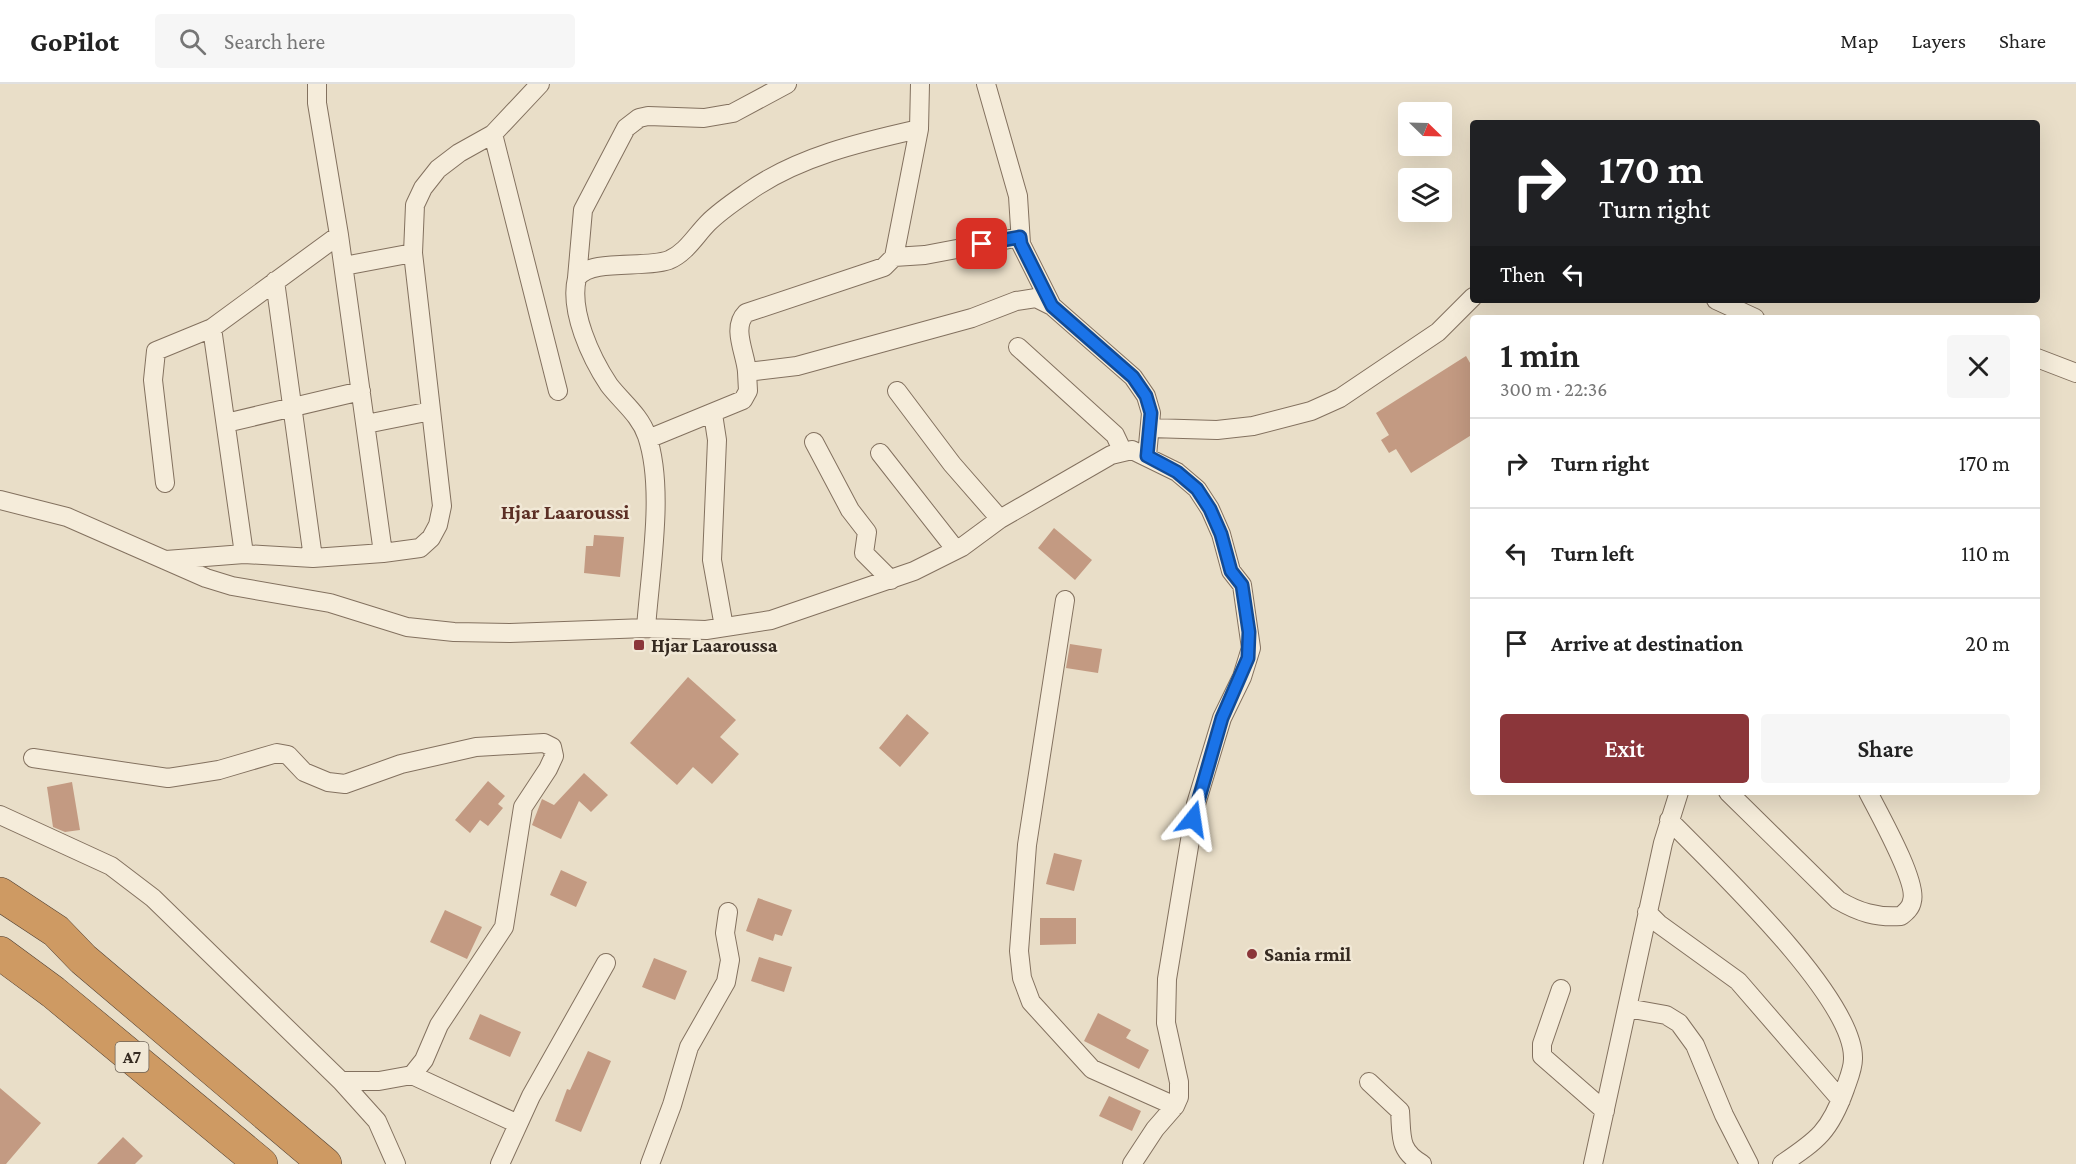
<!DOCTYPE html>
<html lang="en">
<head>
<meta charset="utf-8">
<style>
  :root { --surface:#fff; --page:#f6f6f6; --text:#222; --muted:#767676; --line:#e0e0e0; --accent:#8b363a }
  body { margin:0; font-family:"Crimson Pro",serif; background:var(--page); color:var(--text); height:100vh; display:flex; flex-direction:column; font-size:22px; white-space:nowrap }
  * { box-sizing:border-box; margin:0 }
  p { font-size:20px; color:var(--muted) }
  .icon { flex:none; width:33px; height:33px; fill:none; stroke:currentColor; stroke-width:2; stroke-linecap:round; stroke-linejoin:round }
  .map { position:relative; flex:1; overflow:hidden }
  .drawer { position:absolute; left:1470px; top:231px; width:570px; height:480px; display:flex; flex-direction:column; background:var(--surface); border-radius:6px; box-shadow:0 6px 24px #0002 }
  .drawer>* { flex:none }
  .banner { position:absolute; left:1470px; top:36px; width:570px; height:183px; border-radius:6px; box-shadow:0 6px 24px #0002; background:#202124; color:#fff; overflow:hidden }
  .needle { width:39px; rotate:113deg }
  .fabs { position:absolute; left:1398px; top:18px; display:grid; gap:12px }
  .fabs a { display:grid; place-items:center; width:54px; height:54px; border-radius:6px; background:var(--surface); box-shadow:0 6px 24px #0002; font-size:30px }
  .pin { position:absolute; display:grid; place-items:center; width:51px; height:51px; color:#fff; margin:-26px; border-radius:12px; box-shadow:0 3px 9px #0006 }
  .me { position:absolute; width:66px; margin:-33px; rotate:15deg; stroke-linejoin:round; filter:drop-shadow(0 0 4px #0008) }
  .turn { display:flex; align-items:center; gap:21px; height:126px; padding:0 30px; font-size:27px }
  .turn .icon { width:78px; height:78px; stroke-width:2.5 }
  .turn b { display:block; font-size:42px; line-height:51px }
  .then { display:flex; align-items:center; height:57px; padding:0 30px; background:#0003; gap:12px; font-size:22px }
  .round { display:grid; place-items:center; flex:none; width:63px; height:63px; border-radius:6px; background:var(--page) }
  .head { display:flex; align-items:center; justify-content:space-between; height:102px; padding:0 30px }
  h1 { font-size:36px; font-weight:600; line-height:45px }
  .button { display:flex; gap:12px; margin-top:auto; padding:12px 30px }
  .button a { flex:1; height:69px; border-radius:6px; background:var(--accent); color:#fff; font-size:24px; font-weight:600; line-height:69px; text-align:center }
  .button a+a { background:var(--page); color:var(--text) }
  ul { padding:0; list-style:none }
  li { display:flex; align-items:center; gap:18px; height:90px; padding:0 30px; border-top:2px solid var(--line) }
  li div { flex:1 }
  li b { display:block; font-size:22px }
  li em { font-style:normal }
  header { display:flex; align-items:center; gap:36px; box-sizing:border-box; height:84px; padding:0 30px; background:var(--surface); border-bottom:2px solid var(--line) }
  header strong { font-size:28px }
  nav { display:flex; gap:33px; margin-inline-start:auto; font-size:21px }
  .search { width:420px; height:54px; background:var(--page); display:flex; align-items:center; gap:15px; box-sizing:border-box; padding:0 21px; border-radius:6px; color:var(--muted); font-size:22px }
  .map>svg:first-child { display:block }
  .building { fill:#c39a82 }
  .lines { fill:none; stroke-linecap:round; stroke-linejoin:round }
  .minor-casing { stroke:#83715f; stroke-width:20 }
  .motorway-casing { stroke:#514033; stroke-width:34 }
  .minor { stroke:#f5ecda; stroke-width:18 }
  .motorway { stroke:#ce9a63; stroke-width:33 }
  .route-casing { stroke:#114b97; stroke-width:15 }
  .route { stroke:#1a73e8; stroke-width:10 }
  .poi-dot { fill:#8b363a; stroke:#f1e8d6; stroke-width:2 }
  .labels { text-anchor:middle; stroke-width:5; stroke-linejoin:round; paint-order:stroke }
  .shield { fill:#f1e8d6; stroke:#6d6357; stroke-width:1.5 }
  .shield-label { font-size:18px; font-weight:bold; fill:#352a21 }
  .poi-label { font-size:20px; font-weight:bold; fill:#352a21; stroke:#f1e8d6; text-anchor:start }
  .neighbourhood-label { font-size:21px; font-weight:bold; fill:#5c2f25; stroke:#f1e8d6 }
</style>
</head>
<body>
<header>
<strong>GoPilot</strong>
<div class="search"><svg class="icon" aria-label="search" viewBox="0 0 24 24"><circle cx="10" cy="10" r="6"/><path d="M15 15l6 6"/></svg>Search here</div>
<nav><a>Map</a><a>Layers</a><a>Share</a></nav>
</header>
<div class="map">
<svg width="2076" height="1080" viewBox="0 0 2076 1080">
  <rect width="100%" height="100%" fill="#e9dec8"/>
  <path class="building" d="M 1466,272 L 1473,284 L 1473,350 L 1411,389 L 1396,365 L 1389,369 L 1381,356 L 1389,351 L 1376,329 Z
    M 1054,444 L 1092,476 L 1075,496 L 1038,464 Z
    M 594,451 L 624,453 L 620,493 L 584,489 L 586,462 L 593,462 Z
    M 1070,560 L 1102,565 L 1098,589 L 1066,584 Z
    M 688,593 L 736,636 L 720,653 L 739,670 L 712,700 L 693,683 L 677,701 L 630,659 Z
    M 907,630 L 929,649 L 900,683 L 879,664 Z
    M 584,689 L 608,711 L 591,728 L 579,717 L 561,755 L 532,741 L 542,715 L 554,721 Z
    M 488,697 L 505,712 L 498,720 L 503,724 L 488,742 L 480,736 L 470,749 L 455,736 Z
    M 72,698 L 80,746 L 65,748 L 53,743 L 47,703 Z
    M 1054,769 L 1082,776 L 1074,807 L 1046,800 Z
    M 561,786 L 587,798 L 576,823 L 550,811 Z
    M 758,814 L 792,826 L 782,852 L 775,850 L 773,857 L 746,847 Z
    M 445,826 L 482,843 L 467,875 L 430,858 Z
    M 1040,834 L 1076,834 L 1076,860 L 1040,861 Z
    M 759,873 L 792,883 L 784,908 L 751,897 Z
    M 654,874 L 687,887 L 675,916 L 642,903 Z
    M 1098,929 L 1131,946 L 1126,954 L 1149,966 L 1139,985 L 1084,957 Z
    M 480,930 L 521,948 L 510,973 L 469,955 Z
    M 588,967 L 611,977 L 581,1048 L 555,1037 L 567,1005 L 570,1006 Z
    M 0,1004 L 41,1039 L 6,1080 L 0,1080 Z
    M 1109,1012 L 1141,1027 L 1132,1047 L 1099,1032 Z
    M 123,1053 L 143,1072 L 135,1080 L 97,1080 Z"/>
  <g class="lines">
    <defs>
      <path id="minor" d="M 317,0 L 317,19 L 339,151 L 383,469
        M 986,0 L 1018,112 L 1021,160 L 1052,222
        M 919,45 L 920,0
        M 493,50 L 558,307
        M 894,173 L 925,171 L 1020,153
        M 344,182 L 413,169
        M 577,194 L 583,126 L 626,44 L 639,34 L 648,32 L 704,34 L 733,29 L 787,0
        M 275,197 L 313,474
        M 1716,216 L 1755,234
        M 212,244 L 244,470
        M 1018,263 L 1115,351 L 1123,368
        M 2037,274 L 2076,289
        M 897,307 L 952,380 L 1000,435
        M 713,330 L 717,356 L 712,476 L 724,543
        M 226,339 L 361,307
        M 366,340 L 431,327
        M 1150,344 L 1217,346 L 1253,342 L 1311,327 L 1340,314 L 1438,248 L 1473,213
        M 648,355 L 743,316 L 748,307 L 747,288
        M 814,358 L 850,426 L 867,448 L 864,469 L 891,496
        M 880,369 L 956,466
        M 165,399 L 153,296 L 156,267 L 212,244 L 339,151
        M 0,416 L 67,433 L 206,494 L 232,502 L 330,519 L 407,543 L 454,548 L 510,549 L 646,544 L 706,546 L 771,536 L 914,487 L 962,463 L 1000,435 L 1111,371 L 1132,366 L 1177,388 L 1197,405 L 1210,425 L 1221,450 L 1231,487 L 1242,501 L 1251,564 L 1242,593 L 1222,634 L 1196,720 L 1167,895 L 1166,939 L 1179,998 L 1179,1013 L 1175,1022 L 1155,1045 L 1132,1080
        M 166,476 L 244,470 L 313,474 L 383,469 L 420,464 L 431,454 L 438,441 L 442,422 L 413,169 L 415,121 L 423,104 L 438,85 L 459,69 L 493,50 L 540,0
        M 1065,516 L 1027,761 L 1019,867 L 1022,894 L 1031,918 L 1092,985 L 1175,1022
        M 646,544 C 650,487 665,405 647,352 C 640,331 622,318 609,301 C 591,274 569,227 577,194 C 591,174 645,185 669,176 C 686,169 696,151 708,139 C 720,127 735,117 748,108 C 797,73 861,58 919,45 L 894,173 L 884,183 L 746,229 C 731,244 746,270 747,288 L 797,282 L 972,234 L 1016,217 L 1036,214 L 1052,222 L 1133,293 L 1146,312 L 1151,329 L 1147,372
        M 33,674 L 168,694 L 219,686 L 277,669 L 288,671 L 304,688 L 328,698 L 345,700 L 401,680 L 476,663 L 544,659 L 552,663 L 554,672 L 548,685 L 523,723 L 504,843 L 439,941 L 424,976 L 412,991 L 379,997 L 341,997
        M 1728,708 L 1838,816 C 1858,828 1877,834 1901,832 C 1906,828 1911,824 1912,817 C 1918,798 1878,728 1868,708
        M 0,731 L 111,782 L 153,814 L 341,997 L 377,1037 L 396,1080
        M 1669,736 C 1713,781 1855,914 1853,975 C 1853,985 1848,996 1845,1005 C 1830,1047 1818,1056 1782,1080
        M 1647,828 L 1659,840 L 1738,897 L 1841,1016
        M 1561,905 L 1542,960 L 1542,972 L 1605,1027
        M 1627,924 L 1666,931 L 1679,939 L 1695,961 L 1724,1031 L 1749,1080
        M 412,991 L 518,1040
        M 1369,998 L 1400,1027 C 1402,1052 1398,1066 1422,1080
        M 500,1080 L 531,1012 L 606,879
        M 650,1080 L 672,1021 L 689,963 L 726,898 L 730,876 L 725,849 L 728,828
        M 1593,1080 L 1663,759 L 1679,708"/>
      <path id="motorway" d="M 0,810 L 56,847 L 83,875 L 325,1080
        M 0,869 L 53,908 L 261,1080"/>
    </defs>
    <use href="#minor" class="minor-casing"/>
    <use href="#motorway" class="motorway-casing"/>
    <use href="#minor" class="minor"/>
    <use href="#motorway" class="motorway"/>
  </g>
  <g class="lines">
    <defs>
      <path id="route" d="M 982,160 L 1020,153 L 1021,160 L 1052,222 L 1133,293 L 1146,312 L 1151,329 L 1147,372 L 1177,388 L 1197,405 L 1210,425 L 1221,450 L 1231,487 L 1242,501 L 1249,548 L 1248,574 L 1222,634 L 1193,735"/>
    </defs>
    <use href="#route" class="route-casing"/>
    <use href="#route" class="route"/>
  </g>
  <g class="poi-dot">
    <rect x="633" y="555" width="12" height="12" rx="3"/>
    <circle cx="1252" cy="870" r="6"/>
  </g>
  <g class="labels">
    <rect class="shield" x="115.5" y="958" width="33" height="30" rx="4.5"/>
    <g class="shield-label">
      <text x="132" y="979">A7</text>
    </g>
    <g class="poi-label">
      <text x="651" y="568">Hjar Laaroussa</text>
      <text x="1264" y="877">Sania rmil</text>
    </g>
    <g class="neighbourhood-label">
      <text x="565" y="435">Hjar Laaroussi</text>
    </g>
  </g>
</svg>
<div class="fabs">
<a><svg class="needle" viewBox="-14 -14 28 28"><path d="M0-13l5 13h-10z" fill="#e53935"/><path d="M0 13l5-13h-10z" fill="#767676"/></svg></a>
<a><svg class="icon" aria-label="layers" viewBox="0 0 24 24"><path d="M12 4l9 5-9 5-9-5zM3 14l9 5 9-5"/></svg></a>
</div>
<div class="pin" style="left:982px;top:160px;background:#d93025"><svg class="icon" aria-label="arrive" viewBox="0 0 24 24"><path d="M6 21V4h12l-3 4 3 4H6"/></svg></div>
<svg class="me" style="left:1193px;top:735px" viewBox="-20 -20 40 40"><path d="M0-17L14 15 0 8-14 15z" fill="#1a73e8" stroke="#fff" stroke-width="4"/></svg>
<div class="banner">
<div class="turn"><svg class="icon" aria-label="right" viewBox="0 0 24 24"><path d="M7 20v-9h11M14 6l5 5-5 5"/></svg><div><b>170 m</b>Turn right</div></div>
<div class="then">Then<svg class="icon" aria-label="left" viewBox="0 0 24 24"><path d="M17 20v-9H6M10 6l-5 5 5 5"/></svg></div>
</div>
<section class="drawer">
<div class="head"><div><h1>1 min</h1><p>300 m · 22:36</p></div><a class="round"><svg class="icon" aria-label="close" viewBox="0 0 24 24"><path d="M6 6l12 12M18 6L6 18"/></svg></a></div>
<ul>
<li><svg class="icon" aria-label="right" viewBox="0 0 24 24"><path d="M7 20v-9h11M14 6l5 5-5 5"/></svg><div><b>Turn right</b></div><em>170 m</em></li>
<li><svg class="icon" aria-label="left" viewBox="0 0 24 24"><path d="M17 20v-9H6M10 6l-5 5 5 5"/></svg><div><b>Turn left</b></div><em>110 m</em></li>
<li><svg class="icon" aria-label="arrive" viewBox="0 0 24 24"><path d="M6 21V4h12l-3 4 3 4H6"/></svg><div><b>Arrive at destination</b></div><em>20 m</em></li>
</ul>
<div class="button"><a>Exit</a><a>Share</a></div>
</section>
</div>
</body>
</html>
